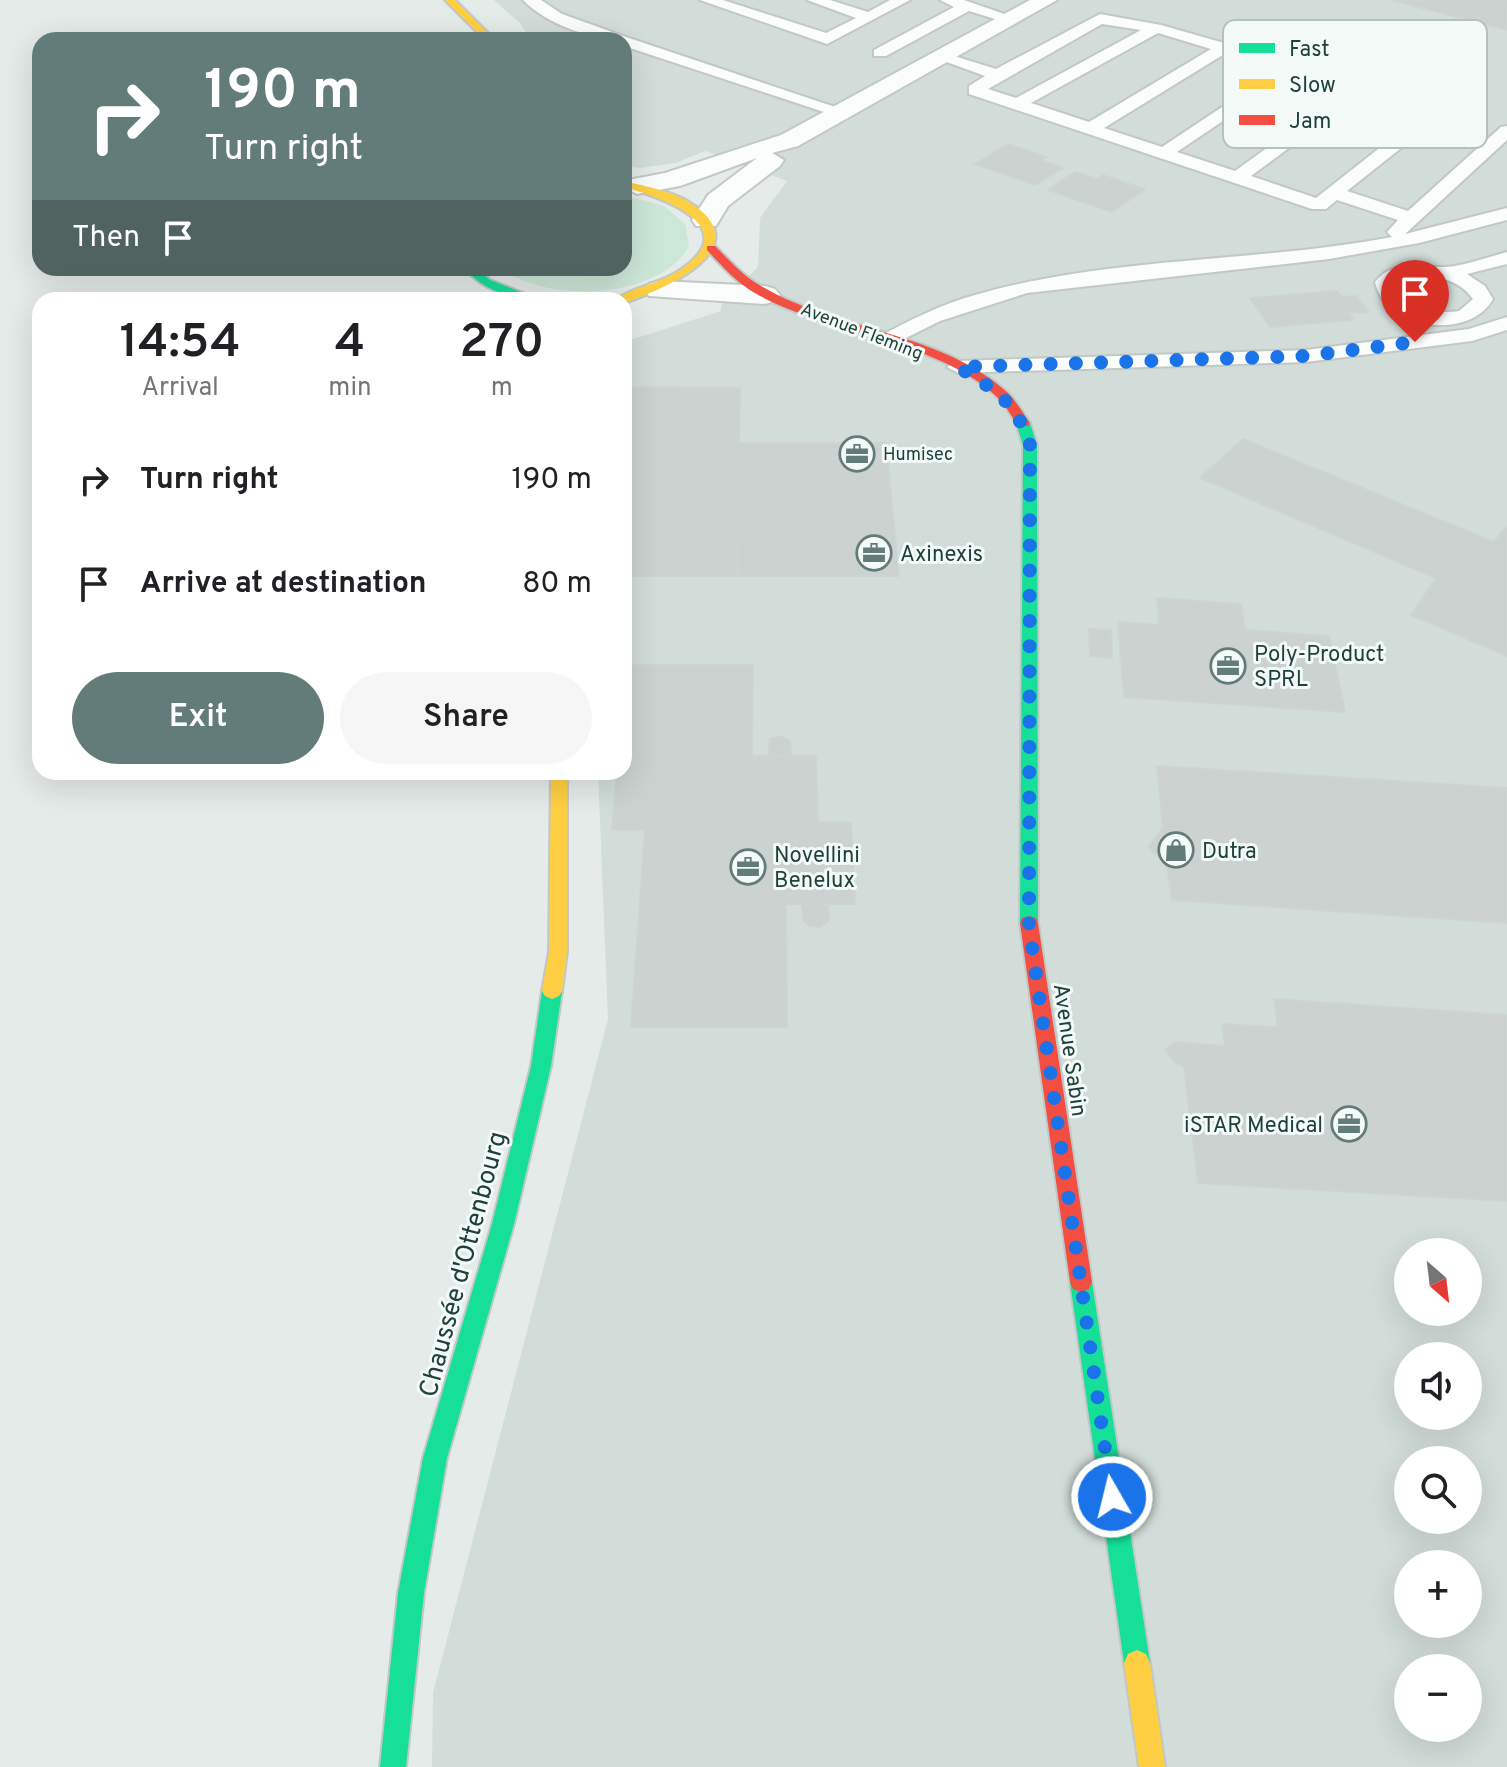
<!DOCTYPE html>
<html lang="en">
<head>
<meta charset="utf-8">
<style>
  :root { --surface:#fff; --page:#f6f6f6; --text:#202124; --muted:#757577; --accent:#647c79 }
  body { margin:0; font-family:Overpass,sans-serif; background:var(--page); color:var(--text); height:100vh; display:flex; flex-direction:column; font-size:30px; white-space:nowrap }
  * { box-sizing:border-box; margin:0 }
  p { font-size:26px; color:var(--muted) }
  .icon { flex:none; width:44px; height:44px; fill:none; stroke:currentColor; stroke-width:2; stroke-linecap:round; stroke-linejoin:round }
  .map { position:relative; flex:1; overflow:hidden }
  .side { position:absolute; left:32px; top:292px; width:600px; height:488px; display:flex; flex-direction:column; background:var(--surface); border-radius:24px; box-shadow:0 8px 32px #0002 }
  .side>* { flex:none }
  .guide { position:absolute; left:32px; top:32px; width:600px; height:244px; border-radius:24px; box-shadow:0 8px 32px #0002; background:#647c79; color:#fff; overflow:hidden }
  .needle { width:52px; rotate:152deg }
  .tools { position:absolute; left:1394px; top:1238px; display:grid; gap:16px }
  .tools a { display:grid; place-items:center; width:88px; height:88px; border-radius:50%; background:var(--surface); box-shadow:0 8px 32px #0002; font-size:40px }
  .pin { position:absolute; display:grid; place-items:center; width:68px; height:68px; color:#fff; margin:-82px -34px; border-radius:50% 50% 50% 0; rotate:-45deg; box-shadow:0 0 8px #0007 }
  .pin .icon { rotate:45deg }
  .me { position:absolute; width:88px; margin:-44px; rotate:352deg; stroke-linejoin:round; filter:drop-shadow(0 0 6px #0008) }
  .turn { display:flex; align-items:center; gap:28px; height:168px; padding:0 40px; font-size:36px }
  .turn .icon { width:104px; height:104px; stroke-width:2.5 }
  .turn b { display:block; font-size:56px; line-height:68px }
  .then { display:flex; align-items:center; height:76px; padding:0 40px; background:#0003; gap:16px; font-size:30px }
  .eta { display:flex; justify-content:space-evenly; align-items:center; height:136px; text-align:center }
  .eta b { font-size:48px; font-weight:600; line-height:56px }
  .cta { display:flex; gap:16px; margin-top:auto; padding:16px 40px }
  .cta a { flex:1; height:92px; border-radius:48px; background:var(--accent); color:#fff; font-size:32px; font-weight:600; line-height:92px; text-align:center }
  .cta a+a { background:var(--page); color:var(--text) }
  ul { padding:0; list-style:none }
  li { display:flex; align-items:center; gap:24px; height:104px; padding:0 40px }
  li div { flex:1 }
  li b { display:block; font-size:30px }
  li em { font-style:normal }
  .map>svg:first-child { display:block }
  .built { fill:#d2ddd9; fill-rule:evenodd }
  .green { fill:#cce6d7 }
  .building { fill:#cbd2d0; stroke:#cdd4d2; stroke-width:2 }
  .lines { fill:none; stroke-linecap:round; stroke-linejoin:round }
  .lane-casing { stroke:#c2c8c6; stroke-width:4 }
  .street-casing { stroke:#c2c8c6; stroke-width:4 }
  .fast-casing { stroke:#c0c9c7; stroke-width:4 }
  .slow-casing { stroke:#c0c9c7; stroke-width:4 }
  .jam-casing { stroke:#c0c9c7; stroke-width:4 }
  .lane { fill:#fbfcfc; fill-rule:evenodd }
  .street { fill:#fbfcfc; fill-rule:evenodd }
  .fast { fill:#16e098; fill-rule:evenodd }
  .slow { fill:#ffcf43; fill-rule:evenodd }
  .jam { fill:#f24e42; fill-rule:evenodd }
  .route { stroke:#1a73e8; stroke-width:14; stroke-dasharray:0 25.2 }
  .labels { text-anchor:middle; stroke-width:6; stroke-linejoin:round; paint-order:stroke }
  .far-street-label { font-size:18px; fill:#1f413d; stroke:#f3faf7 }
  .far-poi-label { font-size:18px; fill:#1f413d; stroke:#f3faf7; text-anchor:start }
  .poi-label { font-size:22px; fill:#1f413d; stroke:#f3faf7; text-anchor:start }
  .street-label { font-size:22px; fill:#1f413d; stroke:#f3faf7 }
  .near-street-label { font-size:26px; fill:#1f413d; stroke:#f3faf7 }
  .key { fill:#f3faf7; stroke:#b3c2bf; stroke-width:2 }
  .key-label { font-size:22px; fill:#1f413d }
</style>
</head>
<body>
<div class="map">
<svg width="1507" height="1767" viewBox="0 0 1507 1767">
  <rect width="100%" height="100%" fill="#e5ebe9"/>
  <path class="built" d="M 494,0 L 1507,0 L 1507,1767 L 432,1767 L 433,1693 L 608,1019 L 598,772 L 624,772 L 624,342 L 721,311 L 722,302 L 758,267 L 760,218 L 787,181 L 705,151 L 676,163 L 640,168 L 624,166 L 624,40 L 531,40 L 520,23 ZM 1408,1252 L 1468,1252 L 1468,1312 L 1408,1312 ZM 1408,1356 L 1468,1356 L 1468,1416 L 1408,1416 ZM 1408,1460 L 1468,1460 L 1468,1520 L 1408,1520 ZM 1408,1564 L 1468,1564 L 1468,1624 L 1408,1624 ZM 1408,1668 L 1468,1668 L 1468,1728 L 1408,1728 Z"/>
  <path class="green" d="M 624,195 L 664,206 L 685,224 L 689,246 C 658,301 546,303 500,268 L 624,268 Z"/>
  <path class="building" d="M 1391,0 L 1507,0 L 1507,30 Z
    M 1008,144 L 1047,157 L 1041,160 L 1063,168 L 1035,185 L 975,164 Z
    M 1075,172 L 1097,179 L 1103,175 L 1145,189 L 1112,212 L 1048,190 Z
    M 1337,291 L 1342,297 L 1356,296 L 1369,312 L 1348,313 L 1353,320 L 1270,327 L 1250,298 Z
    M 628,387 L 740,388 L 737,576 L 624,576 L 624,422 Z
    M 1243,439 L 1494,542 L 1507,526 L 1507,656 L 1411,615 L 1436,578 L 1200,478 Z
    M 739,443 L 886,443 L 899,576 L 737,576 Z
    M 1157,598 L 1241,604 L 1245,630 L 1329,636 L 1345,712 L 1124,697 L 1118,622 L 1159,625 Z
    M 1089,629 L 1111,630 L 1112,658 L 1090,656 Z
    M 626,665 L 753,665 L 752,756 L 816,756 L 818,822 L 851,823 L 855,904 L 786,904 L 787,1027 L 631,1027 L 645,830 L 612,830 L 617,772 L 624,772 Z
    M 781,736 L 790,741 L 791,756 L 768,756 L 770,739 Z
    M 1157,766 L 1507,788 L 1507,923 L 1172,900 L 1167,865 L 1148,847 L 1163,828 Z
    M 802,904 L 828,904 L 829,920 L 821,927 L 809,926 L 803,920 Z
    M 1274,999 L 1507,1015 L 1507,1201 L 1198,1183 L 1184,1066 L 1176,1063 L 1165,1050 L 1175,1042 L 1225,1046 L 1222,1024 L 1278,1027 Z"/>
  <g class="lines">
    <defs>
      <path id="lane" d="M 523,0 L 541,0 L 562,14 L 626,37 L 850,112 L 842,117 L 836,116 L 624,46 L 624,40 C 592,40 546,24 523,0 Z
        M 700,0 L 723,0 L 826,33 L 856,18 L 807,0 L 830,0 L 868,12 L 890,0 L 910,0 L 827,44 Z
        M 940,0 L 964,0 L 1019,19 L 1011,24 L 969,11 L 886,56 L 874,56 L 874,50 L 954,7 Z
        M 1100,14 L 1161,25 L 1444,106 L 1444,114 L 1347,191 L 1408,211 L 1501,127 L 1507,126 L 1507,140 L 1405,234 L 1507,208 L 1507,220 L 1419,243 L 1329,259 L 1027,293 L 940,321 L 894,344 L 880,344 L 877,340 L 880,336 C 911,320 941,304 975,295 C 1110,256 1254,263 1392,237 L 1387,232 L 1398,220 L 1337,200 L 1326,209 L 1312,209 L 969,94 L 969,86 L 985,76 L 933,57 L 941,52 L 996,69 ZM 1102,24 L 1141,30 L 1016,98 L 988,89 ZM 1158,33 L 1211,49 L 1089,122 L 1031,103 ZM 1226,53 L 1279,69 L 1162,147 L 1104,128 ZM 1294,73 L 1348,89 L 1235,171 L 1177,152 ZM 1363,93 L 1425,112 L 1316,198 L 1251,176 Z
        M 1507,252 L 1507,264 L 1467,274 L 1485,286 L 1493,299 C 1470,341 1385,330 1375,282 C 1394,258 1420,268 1445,267 C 1465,266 1488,257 1507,252 ZM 1414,276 C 1437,276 1459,279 1473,299 L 1459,311 C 1437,314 1402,311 1395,284 Z
        M 1507,317 L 1507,330 L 1472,341 L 1306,362 L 958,373 L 947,367 L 958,361 L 1306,350 L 1469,329 Z"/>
      <path id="street" d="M 1030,0 L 1057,0 L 798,146 L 772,153 L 784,160 L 780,166 L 728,206 L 716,226 L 696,226 L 692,220 L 708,195 L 757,158 L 680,186 L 637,194 L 624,187 L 628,180 L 665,173 L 781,135 Z
        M 659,281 L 765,286 L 775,289 L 780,295 L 775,301 L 765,304 L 649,296 L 644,290 L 649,284 Z"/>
      <path id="fast" d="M 464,268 L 477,268 L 490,280 L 541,300 C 512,300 483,290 464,268 Z
        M 1023,419 L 1030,423 L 1037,445 L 1038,923 L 1036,928 L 1022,928 L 1020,923 L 1023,445 L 1016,423 Z
        M 552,983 L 559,986 L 562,991 L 551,1066 L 514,1224 L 447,1458 L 424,1593 L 406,1767 L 380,1767 L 398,1593 L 423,1458 L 492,1224 L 531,1066 L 542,991 L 545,986 Z
        M 1081,1272 L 1089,1275 L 1092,1282 L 1150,1663 L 1146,1672 L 1137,1676 L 1128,1672 L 1124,1663 L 1070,1282 L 1073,1275 Z"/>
      <path id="slow" d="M 445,0 L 455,0 L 495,40 L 485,40 Z
        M 624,181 C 647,187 675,191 695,206 C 758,251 659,291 624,303 L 624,300 L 615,300 C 632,287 658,284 677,272 C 748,227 663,198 624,187 Z
        M 551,772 L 567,772 L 567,952 L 562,991 L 559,996 L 552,999 L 545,996 L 542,991 L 549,952 Z
        M 1137,1650 L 1146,1654 L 1150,1663 L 1165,1767 L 1139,1767 L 1124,1663 L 1128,1654 Z"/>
      <path id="jam" d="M 707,246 L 715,246 C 729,260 743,276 761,286 C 838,332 940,331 1008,393 C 1016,401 1023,413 1030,423 L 1028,426 L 1018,426 C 1013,418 1007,408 1001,401 C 943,340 823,334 753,292 C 735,281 721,265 707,250 Z
        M 1029,916 L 1036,918 L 1038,923 L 1092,1282 L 1089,1289 L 1081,1292 L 1073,1289 L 1070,1282 L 1020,923 L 1022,918 Z"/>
    </defs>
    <use href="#lane" class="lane-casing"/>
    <use href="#street" class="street-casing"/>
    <use href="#fast" class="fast-casing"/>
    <use href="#slow" class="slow-casing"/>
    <use href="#jam" class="jam-casing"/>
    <use href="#lane" class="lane"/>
    <use href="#street" class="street"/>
    <use href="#fast" class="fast"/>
    <use href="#slow" class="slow"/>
    <use href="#jam" class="jam"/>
  </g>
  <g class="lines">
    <path class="route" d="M 1112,1497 L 1029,926 L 1030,445 C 1015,401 997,391 958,367 L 1306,356 L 1415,342"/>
  </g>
  <defs>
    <symbol id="office-ring" viewBox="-11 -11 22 22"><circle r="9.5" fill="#f3faf7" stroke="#647c79" stroke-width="1.5"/><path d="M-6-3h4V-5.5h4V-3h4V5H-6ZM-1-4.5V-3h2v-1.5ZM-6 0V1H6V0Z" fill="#647c79"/></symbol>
    <symbol id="shop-ring" viewBox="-11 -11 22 22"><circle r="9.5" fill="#f3faf7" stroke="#647c79" stroke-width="1.5"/><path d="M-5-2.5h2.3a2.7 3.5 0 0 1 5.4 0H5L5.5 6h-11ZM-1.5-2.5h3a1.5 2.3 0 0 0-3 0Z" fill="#647c79"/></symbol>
  </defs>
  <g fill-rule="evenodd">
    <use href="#office-ring" x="837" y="434" width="40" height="40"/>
    <use href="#office-ring" x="854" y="533" width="40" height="40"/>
    <use href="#office-ring" x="1208" y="646" width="40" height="40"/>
    <use href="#shop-ring" x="1156" y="830" width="40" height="40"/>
    <use href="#office-ring" x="728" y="847" width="40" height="40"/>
    <use href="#office-ring" x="1329" y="1104" width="40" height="40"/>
  </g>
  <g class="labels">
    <g class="far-street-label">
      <text transform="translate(862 331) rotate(21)" y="6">Avenue Fleming</text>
    </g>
    <g class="far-poi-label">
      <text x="883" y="460">Humisec</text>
    </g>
    <g class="poi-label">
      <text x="900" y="561">Axinexis</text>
      <text x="1254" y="661">Poly-Product<tspan x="1254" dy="25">SPRL</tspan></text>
      <text x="1202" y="858">Dutra</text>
      <text x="774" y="862">Novellini<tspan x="774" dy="25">Benelux</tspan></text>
      <text x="1323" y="1132" text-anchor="end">iSTAR Medical</text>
    </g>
    <g class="street-label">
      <text transform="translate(1071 1050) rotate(82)" y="8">Avenue Sabin</text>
    </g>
    <g class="near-street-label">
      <text transform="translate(462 1264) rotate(-75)" y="9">Chaussée d'Ottenbourg</text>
    </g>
  </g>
  <rect x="1223" y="20" width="264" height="128" rx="12" class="key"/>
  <rect x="1239" y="43" width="36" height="10" fill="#16e098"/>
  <rect x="1239" y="79" width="36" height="10" fill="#ffcf43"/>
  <rect x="1239" y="115" width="36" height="10" fill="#f24e42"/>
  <g class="key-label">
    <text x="1289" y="56">Fast</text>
    <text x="1289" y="92">Slow</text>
    <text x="1289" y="128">Jam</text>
  </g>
</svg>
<div class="tools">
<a><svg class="needle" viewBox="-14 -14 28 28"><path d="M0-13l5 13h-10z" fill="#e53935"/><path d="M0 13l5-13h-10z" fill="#757577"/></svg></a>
<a><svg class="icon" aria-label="sound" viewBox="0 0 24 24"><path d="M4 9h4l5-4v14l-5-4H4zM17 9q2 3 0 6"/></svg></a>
<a><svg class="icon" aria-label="search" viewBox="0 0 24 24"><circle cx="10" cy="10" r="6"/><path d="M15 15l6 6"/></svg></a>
<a>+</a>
<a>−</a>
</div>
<div class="pin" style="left:1415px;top:342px;background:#d93025"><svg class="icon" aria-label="arrive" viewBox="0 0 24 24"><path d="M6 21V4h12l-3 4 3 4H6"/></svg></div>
<svg class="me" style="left:1112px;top:1497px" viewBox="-20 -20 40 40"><circle r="17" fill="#1a73e8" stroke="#fff" stroke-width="3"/><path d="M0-11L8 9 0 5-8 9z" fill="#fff"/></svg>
<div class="guide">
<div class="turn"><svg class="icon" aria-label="right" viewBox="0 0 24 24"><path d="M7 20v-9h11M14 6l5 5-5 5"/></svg><div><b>190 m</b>Turn right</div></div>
<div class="then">Then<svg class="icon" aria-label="arrive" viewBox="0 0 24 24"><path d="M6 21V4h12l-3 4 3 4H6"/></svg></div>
</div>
<section class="side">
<div class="eta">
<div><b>14:54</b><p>Arrival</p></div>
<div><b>4</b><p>min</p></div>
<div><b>270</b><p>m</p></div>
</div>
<ul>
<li><svg class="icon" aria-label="right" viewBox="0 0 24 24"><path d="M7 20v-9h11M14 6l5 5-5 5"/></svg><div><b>Turn right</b></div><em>190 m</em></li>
<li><svg class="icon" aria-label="arrive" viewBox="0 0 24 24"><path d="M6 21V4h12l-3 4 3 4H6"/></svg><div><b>Arrive at destination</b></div><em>80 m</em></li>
</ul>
<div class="cta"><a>Exit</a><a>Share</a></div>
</section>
</div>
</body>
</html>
